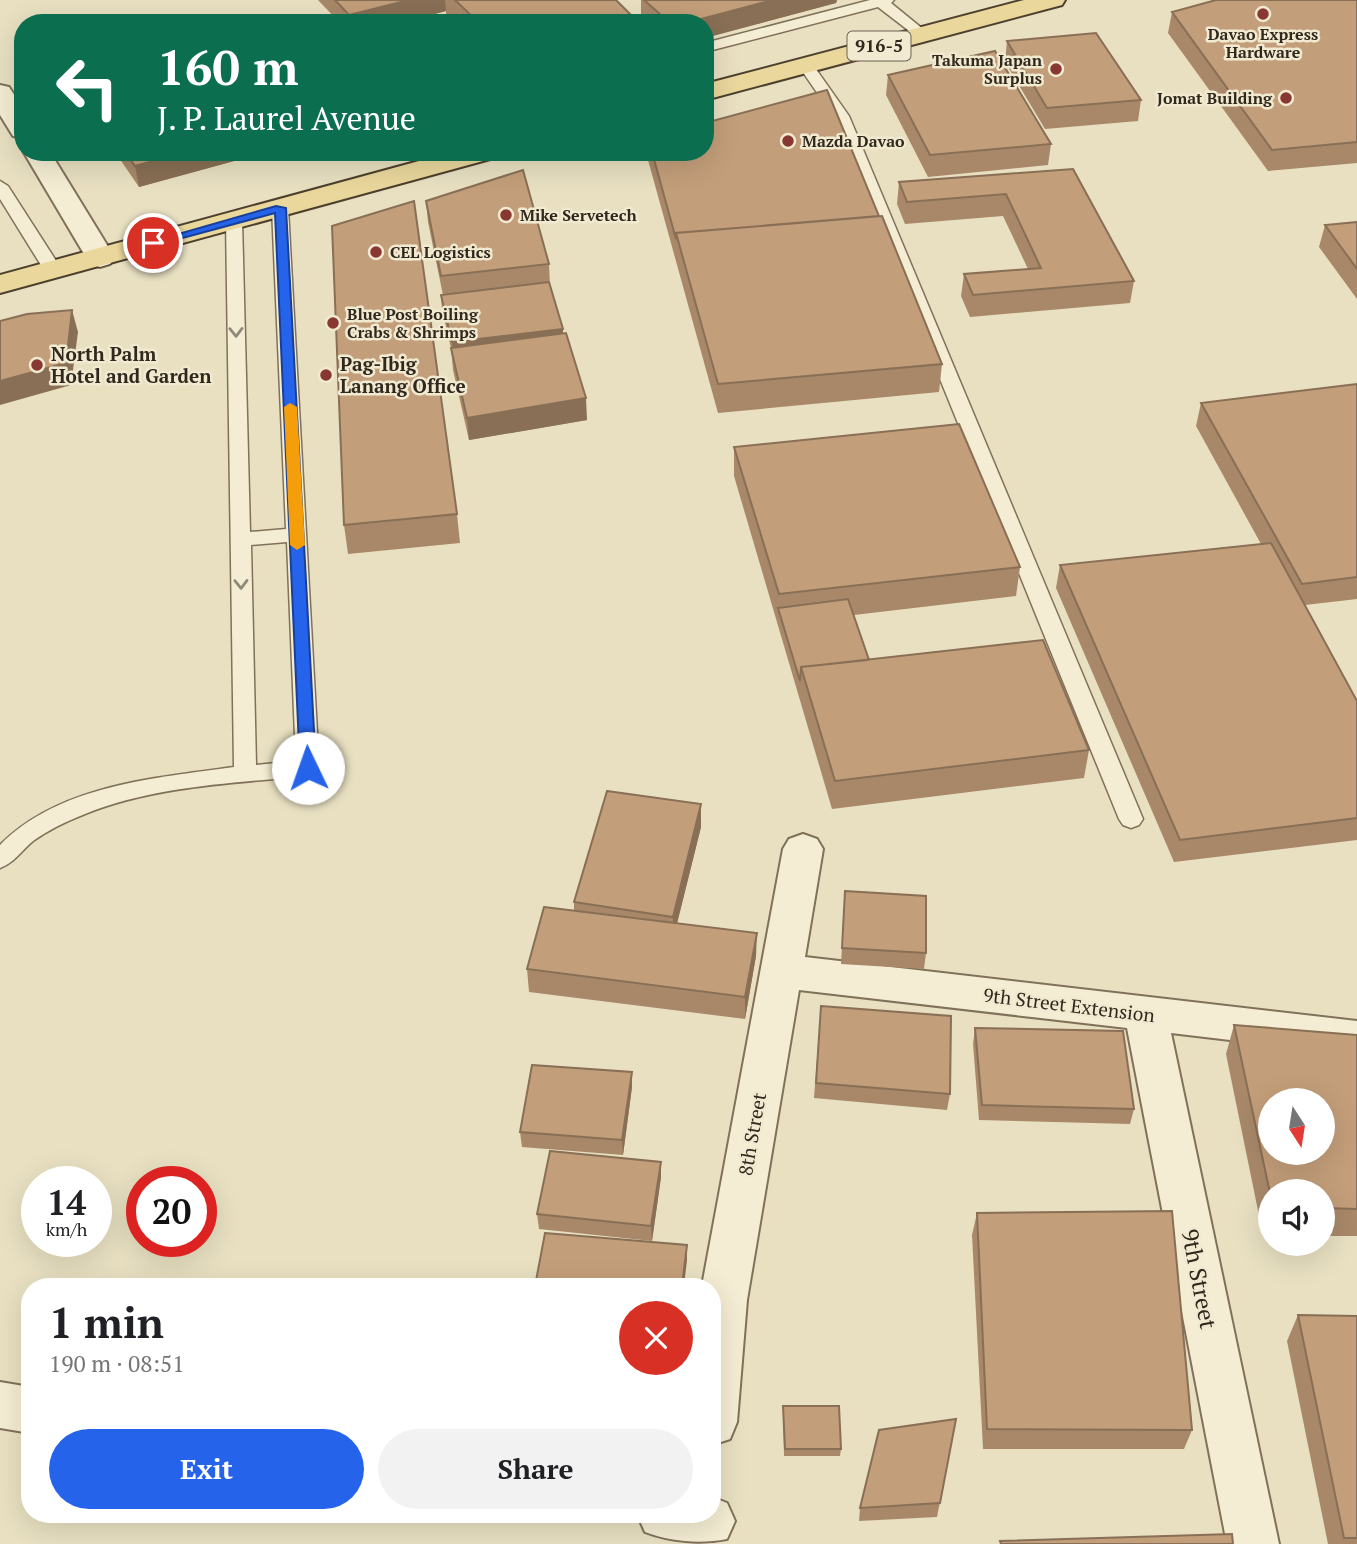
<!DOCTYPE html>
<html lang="en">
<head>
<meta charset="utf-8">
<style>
  :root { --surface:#fff; --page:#f2f2f2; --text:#202124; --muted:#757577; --accent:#2563eb }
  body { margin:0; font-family:"PT Serif",serif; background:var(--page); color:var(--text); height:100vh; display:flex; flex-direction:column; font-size:26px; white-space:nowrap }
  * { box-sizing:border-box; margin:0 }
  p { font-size:23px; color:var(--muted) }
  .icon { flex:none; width:38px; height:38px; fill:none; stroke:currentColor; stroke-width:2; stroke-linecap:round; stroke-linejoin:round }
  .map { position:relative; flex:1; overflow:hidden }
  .panel { position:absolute; left:21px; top:1278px; width:700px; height:245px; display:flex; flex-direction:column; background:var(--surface); border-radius:28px; box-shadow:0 7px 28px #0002 }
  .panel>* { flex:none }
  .top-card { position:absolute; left:14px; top:14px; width:700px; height:147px; border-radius:28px; box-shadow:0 7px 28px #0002; background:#0b6e4f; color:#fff; overflow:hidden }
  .needle { width:46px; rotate:168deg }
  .fabs { position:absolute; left:1258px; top:1088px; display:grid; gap:14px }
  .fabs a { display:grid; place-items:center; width:77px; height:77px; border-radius:50%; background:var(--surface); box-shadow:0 7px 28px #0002; font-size:35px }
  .speed { position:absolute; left:21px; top:1166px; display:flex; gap:14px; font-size:35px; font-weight:700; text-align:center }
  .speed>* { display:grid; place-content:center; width:91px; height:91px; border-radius:50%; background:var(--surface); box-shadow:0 7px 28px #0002; line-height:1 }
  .speed small { font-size:18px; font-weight:400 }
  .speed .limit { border:10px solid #d22; background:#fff; color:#111 }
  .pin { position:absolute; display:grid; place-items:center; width:60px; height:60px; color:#fff; margin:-30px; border:4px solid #fff; border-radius:50%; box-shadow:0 2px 7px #0007 }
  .me { position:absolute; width:77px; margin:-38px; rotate:357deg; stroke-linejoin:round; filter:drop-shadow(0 0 5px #0008) }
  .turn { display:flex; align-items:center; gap:24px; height:147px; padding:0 28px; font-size:32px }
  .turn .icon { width:91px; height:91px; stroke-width:2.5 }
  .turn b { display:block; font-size:49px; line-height:60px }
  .round { display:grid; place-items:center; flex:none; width:74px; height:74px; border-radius:37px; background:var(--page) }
  .headline { display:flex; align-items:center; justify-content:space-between; height:119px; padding:0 28px }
  h1 { font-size:42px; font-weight:600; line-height:52px }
  .button { display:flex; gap:14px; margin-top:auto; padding:14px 28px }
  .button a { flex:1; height:80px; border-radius:42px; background:var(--accent); color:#fff; font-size:28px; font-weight:600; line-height:80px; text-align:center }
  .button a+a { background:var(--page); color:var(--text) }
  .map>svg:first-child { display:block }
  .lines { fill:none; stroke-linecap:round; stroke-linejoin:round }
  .lane-casing { stroke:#80715a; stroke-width:3 }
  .street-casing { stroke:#80715a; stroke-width:4 }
  .primary-casing { stroke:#4e402e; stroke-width:4 }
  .lane { fill:#f4edd3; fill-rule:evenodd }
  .street { fill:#f4edd3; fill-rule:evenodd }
  .primary { fill:#e9d79c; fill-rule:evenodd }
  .wall { fill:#a88869 }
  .shaded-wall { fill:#886f55 }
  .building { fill:#c39e7a; stroke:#886f55; stroke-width:2; fill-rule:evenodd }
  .oneway { stroke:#928a78 }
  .route { fill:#2563eb; stroke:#184099; stroke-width:2 }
  .slow { fill:#f59e0b }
  .poi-dot { fill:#893731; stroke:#f1ead0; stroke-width:2.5 }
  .labels { text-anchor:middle; stroke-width:5; stroke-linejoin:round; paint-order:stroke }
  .far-poi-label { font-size:16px; font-weight:bold; fill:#31281d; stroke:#f1ead0; text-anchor:start }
  .shield { fill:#f1ead0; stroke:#6b6253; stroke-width:2 }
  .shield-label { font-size:18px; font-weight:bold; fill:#31281d }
  .poi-label { font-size:19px; font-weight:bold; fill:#31281d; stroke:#f1ead0; text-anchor:start }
  .street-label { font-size:19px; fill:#31281d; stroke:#f1ead0 }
  .near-street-label { font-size:23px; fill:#31281d; stroke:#f1ead0 }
</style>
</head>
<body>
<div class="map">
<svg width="1357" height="1544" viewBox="0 0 1357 1544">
  <rect width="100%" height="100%" fill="#e8e0c1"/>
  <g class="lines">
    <defs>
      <path id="lane" d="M 870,0 L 894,0 L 891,3 L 929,34 L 927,37 L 917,37 L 878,7 L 705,52 L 705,43 Z
        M 806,60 L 811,62 L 849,116 L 1143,819 L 1139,825 L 1131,828 L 1123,825 L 1119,819 L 833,116 L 798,65 Z
        M 0,181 L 8,186 L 62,270 L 59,274 L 53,275 L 44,270 L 0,199 Z
        M 280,203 L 288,208 L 319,768 L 316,774 L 308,776 C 235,783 154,786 85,814 C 67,821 48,830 33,841 C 22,850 14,863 0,868 L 0,845 C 59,785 155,778 234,767 L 226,220 L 234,215 L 242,220 L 250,532 L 286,529 L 272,208 ZM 287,542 L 296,761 L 256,765 L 251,545 Z"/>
      <path id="street" d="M 0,85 L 9,87 L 23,108 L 23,138 L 13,136 L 0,115 Z
        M 23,151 L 50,152 L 115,258 L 110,264 L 100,267 L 90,264 Z
        M 803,834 L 817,839 L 823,849 L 805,957 L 1357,1021 L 1357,1055 L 1171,1033 L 1279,1544 L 1227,1544 L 1127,1028 L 799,990 L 747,1300 L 737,1422 L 730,1439 L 712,1445 L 712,1286 L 702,1286 L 783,849 L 789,839 Z
        M 0,1382 L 30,1387 L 30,1433 L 0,1428 Z
        M 712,1497 L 727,1503 L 735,1521 L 727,1539 C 701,1544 671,1542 645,1532 L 637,1514 L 712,1514 Z"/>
      <path id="primary" d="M 1024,0 L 1065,0 L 1062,5 L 705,100 L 705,84 Z
        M 452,152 L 498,152 L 494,158 L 0,293 L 0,275 Z"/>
    </defs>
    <use href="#lane" class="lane-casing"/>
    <use href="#street" class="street-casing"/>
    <use href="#primary" class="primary-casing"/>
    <use href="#lane" class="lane"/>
    <use href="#street" class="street"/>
    <use href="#primary" class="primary"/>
  </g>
  <path class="wall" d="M 318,0 L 616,0 L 639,23 L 454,23 L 446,16 L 446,11 L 401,23 L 340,23 Z
    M 641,0 L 837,0 L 836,3 L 705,38 L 705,23 L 647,23 L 641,17 Z
    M 1357,0 L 1357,163 L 1268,171 L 1168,33 L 1172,12 Z
    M 1007,41 L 1141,100 L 1138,121 L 1045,129 L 1005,62 Z
    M 888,75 L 1051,144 L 1048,165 L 928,177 L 886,95 Z
    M 115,152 L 267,152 L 139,187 Z
    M 648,152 L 705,152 L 879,216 L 942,364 L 939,392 L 718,413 L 648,160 Z
    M 1073,169 L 1134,281 L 1130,303 L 970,317 L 961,296 L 964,274 L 1028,269 L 1003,216 L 905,224 L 897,204 L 899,182 Z
    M 426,201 L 549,264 L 550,286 L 563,329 L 563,333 L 587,420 L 469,440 L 453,370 L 451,348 L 442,310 L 441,295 L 443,295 L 428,222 Z
    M 1357,222 L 1357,299 L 1319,247 L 1325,225 Z
    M 1357,384 L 1357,599 L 1305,605 L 1357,701 L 1357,840 L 1174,862 L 1056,588 L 1060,565 L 1261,544 L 1196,426 L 1201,403 Z
    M 734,447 L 1020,567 L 1016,596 L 854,615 L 869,660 L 1089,750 L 1084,778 L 832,809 L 734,476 Z
    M 457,514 L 460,543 L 348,554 L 344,525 Z
    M 701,804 L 701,827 L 677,924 L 756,956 L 745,1019 L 529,992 L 527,969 L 574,911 L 574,902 Z
    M 845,891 L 926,953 L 924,969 L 841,964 Z
    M 821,1006 L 950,1094 L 947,1110 L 814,1098 Z
    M 1234,1025 L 1357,1035 L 1357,1236 L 1323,1236 L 1323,1192 L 1270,1192 L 1270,1235 L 1263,1235 L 1226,1054 Z
    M 975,1028 L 1134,1109 L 1130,1124 L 979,1120 L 973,1044 Z
    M 632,1087 L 623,1155 L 522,1147 L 520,1132 Z
    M 661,1162 L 661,1177 L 652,1241 L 539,1229 L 537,1214 Z
    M 977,1213 L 1192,1430 L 1184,1449 L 983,1449 L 972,1235 Z
    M 1298,1315 L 1357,1316 L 1357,1544 L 1328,1544 L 1287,1341 Z
    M 783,1406 L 841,1449 L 840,1456 L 784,1456 Z
    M 956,1419 L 937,1517 L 859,1521 L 860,1508 Z"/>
  <path class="shaded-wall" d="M 409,0 L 445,0 L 446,11 L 401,23 L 350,23 L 349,15 Z
    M 773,0 L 837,0 L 836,3 L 705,38 L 705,23 L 686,23 Z
    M 184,152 L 267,152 L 139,187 L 135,166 Z
    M 72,310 L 78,332 L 71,385 L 0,405 L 0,381 Z
    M 563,329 L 563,344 L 453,357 L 452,342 Z
    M 586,398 L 587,420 L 469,440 L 467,418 Z
    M 701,804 L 701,827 L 673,939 L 673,917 Z
    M 757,933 L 756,956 L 745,1019 L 745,997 Z
    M 632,1072 L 632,1087 L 623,1155 L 622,1140 Z
    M 661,1162 L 661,1177 L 652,1241 L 651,1226 Z
    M 687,1245 L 687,1260 L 684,1286 L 682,1286 Z"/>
  <path class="building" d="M 335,0 L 409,0 L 349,15 Z
    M 455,0 L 616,0 L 639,23 L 479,23 Z
    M 644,0 L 773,0 L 686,23 L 670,23 Z
    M 1216,0 L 1357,0 L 1357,142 L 1272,150 L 1172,12 Z
    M 1096,33 L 1141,100 L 1047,108 L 1007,41 Z
    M 995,51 L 1051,144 L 930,155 L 888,75 Z
    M 827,90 L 879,216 L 676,233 L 676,239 L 652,152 L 705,152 L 705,123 Z
    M 125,152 L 184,152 L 135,166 Z
    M 1073,169 L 1134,281 L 973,295 L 964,274 L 1041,268 L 1006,194 L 907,202 L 899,182 Z
    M 523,170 L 549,264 L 441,276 L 426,201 Z
    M 414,201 L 457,514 L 344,525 L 332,226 Z
    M 882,216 L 942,364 L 718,384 L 676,233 Z
    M 1357,222 L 1357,269 L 1325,225 Z
    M 549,282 L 563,329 L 452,342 L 441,295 Z
    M 72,310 L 66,363 L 0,381 L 0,321 L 27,314 Z
    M 566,333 L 586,398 L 467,418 L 451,348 Z
    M 1357,384 L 1357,577 L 1302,584 L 1201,403 Z
    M 959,424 L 1020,567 L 779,594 L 734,447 Z
    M 1271,543 L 1357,701 L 1357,818 L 1180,840 L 1060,565 Z
    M 848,599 L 869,660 L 801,667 L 800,681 L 778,608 Z
    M 1043,640 L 1089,750 L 835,781 L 801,667 Z
    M 607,791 L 701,804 L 673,917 L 574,902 Z
    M 845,891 L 926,896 L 926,953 L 842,948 Z
    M 544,907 L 757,933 L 745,997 L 527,969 Z
    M 821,1006 L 951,1016 L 950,1094 L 816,1083 Z
    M 1234,1025 L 1357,1035 L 1357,1209 L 1323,1208 L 1323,1192 L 1270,1192 L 1270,1193 ZM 1270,1101 L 1323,1101 L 1323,1153 L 1270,1153 Z
    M 975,1028 L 1123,1031 L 1134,1109 L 982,1105 Z
    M 532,1065 L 632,1072 L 622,1140 L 520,1132 Z
    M 550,1151 L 661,1162 L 651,1226 L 537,1214 Z
    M 1172,1211 L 1192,1430 L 987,1429 L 977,1213 Z
    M 545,1233 L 687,1245 L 682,1286 L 535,1286 Z
    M 1298,1315 L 1357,1316 L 1357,1538 L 1344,1538 Z
    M 783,1406 L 839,1406 L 841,1449 L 785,1449 Z
    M 956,1419 L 940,1503 L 860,1508 L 879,1430 Z
    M 1232,1534 L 1233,1544 L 1001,1544 L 1000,1541 Z"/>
  <defs><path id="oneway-chevron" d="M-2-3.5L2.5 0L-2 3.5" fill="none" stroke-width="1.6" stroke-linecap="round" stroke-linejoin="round" transform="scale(1.75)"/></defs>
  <g class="oneway">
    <use href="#oneway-chevron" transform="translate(236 332) rotate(89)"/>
    <use href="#oneway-chevron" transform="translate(241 584) rotate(89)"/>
  </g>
  <path class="route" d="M 276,206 L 286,208 L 316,768 L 308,773 L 300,768 L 275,213 L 153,246 L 147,243 Z"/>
  <path class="slow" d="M 290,403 L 297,407 L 305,545 L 297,550 L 290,545 L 284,407 Z"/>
  <g class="poi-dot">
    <circle cx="1263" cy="14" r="7"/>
    <circle cx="1056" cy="69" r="7"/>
    <circle cx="1286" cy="98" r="7"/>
    <circle cx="788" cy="141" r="7"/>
    <circle cx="506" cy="215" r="7"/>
    <circle cx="376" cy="252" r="7"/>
    <circle cx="333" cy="323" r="7"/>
    <circle cx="37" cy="365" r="7"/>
    <circle cx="326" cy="375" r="7"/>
  </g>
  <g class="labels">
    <g class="far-poi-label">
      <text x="1263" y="40" text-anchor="middle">Davao Express<tspan x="1263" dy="18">Hardware</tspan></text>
      <text x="1042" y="66" text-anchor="end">Takuma Japan<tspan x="1042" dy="18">Surplus</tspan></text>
      <text x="1272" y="104" text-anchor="end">Jomat Building</text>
      <text x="802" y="147">Mazda Davao</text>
      <text x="520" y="221">Mike Servetech</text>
      <text x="390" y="258">CEL Logistics</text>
      <text x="347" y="320">Blue Post Boiling<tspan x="347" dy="18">Crabs &amp; Shrimps</tspan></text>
    </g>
    <rect class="shield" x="847.5" y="31.5" width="63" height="29" rx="5"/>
    <g class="shield-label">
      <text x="879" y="52">916-5</text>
    </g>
    <g class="poi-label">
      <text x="51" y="361">North Palm<tspan x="51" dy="22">Hotel and Garden</tspan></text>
      <text x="340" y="371">Pag-Ibig<tspan x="340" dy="22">Lanang Office</tspan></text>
    </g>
    <g class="street-label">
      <text transform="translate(1069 1005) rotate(7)" y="7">9th Street Extension</text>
      <text transform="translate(752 1134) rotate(-80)" y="7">8th Street</text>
    </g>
    <g class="near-street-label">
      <text transform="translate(1199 1279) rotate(79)" y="8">9th Street</text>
    </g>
  </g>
</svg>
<div class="fabs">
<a><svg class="needle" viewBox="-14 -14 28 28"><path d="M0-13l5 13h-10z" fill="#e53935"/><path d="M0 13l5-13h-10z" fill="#757577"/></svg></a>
<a><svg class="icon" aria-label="sound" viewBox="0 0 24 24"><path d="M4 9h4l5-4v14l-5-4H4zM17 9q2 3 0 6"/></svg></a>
</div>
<div class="speed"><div>14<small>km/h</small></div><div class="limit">20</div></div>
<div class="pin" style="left:153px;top:243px;background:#d93025"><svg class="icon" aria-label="arrive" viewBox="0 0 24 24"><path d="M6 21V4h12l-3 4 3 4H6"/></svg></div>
<svg class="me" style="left:308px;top:768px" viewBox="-20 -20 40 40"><circle r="19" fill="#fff"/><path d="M0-13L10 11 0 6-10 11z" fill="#2563eb"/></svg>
<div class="top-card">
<div class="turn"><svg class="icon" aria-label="left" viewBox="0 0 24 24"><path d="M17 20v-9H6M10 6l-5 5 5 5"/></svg><div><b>160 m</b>J. P. Laurel Avenue</div></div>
</div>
<section class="panel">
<div class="headline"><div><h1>1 min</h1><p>190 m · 08:51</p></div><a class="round" style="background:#d93025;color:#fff"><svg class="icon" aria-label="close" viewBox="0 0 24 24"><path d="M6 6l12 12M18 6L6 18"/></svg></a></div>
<div class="button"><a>Exit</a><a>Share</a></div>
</section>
</div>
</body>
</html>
